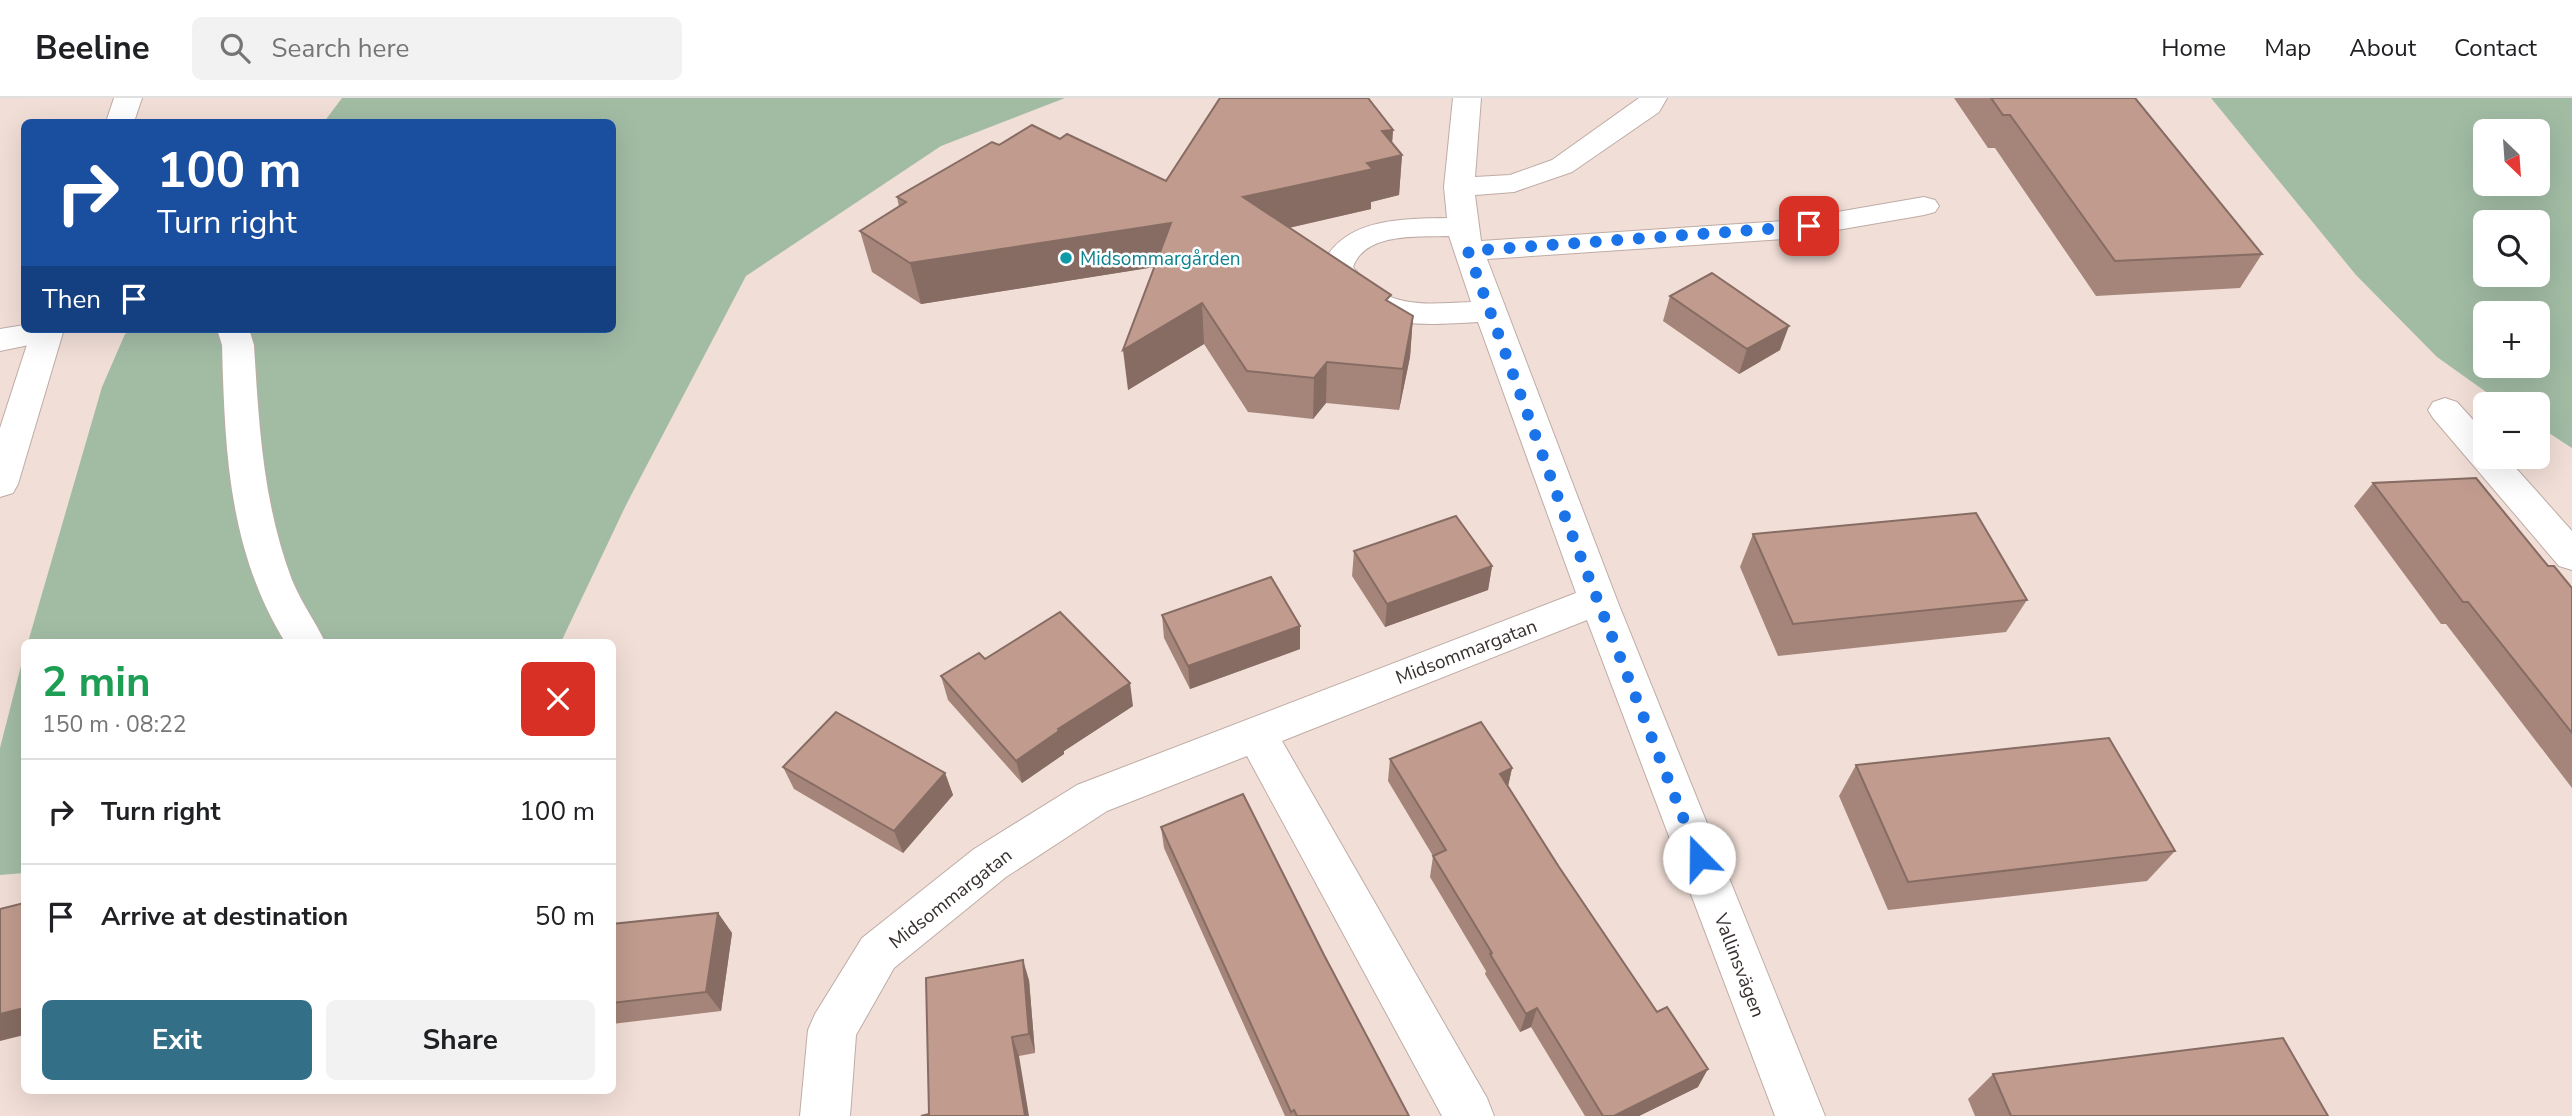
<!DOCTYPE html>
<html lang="en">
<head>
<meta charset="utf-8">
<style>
  :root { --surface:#fff; --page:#f2f2f2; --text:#202124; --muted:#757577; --line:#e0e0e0; --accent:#337087 }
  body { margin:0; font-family:"Nunito Sans",sans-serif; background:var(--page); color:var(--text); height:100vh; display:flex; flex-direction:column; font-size:26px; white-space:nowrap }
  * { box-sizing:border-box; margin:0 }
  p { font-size:23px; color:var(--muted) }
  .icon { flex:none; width:38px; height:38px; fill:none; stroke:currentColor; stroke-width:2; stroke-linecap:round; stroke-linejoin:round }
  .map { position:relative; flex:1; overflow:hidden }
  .sheet { position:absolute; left:21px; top:541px; width:595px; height:455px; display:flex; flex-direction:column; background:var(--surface); border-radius:10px; box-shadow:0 7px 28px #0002 }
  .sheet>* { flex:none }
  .top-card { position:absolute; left:21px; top:21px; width:595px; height:214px; border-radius:10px; box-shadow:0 7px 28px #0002; background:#1a4fa0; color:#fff; overflow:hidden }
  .needle { width:46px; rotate:155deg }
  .controls { position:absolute; left:2473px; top:21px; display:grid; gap:14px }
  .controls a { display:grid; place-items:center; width:77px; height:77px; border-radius:10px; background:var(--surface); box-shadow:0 7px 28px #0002; font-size:35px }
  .pin { position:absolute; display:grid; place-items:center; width:60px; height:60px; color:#fff; margin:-30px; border-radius:14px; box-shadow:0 4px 10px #0006 }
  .me { position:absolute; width:77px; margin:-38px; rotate:338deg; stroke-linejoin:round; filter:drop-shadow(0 0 5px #0008) }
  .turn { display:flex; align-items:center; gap:24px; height:147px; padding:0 21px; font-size:32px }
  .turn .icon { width:91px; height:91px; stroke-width:2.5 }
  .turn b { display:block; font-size:49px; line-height:60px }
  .then { display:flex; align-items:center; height:66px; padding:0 21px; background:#0003; gap:14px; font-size:26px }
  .round { display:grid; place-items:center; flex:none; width:74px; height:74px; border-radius:10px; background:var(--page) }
  .overview { display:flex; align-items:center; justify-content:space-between; height:119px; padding:0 21px }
  h1 { font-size:42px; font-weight:700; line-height:52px; color:#1e9e55 }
  .cta { display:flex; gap:14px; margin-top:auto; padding:14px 21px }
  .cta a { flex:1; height:80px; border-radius:10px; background:var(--accent); color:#fff; font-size:28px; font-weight:700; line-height:80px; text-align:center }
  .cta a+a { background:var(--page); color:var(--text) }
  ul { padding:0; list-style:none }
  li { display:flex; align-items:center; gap:21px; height:105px; padding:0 21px; border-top:2px solid var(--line) }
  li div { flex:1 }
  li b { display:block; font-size:26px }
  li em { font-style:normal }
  header { display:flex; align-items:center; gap:42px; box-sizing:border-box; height:98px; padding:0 35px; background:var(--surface); border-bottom:2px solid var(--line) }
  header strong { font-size:33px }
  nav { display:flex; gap:38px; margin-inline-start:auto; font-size:24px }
  .search { width:490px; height:63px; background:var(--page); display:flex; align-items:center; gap:18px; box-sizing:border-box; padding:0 24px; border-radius:10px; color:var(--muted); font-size:26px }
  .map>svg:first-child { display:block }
  .green { fill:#a2bca4; fill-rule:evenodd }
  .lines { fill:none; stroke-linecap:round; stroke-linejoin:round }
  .minor-casing { stroke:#beaca5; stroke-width:2 }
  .major-casing { stroke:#beaca5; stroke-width:2 }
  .minor { fill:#fff; fill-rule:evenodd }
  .major { fill:#fff; fill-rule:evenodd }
  .wall { fill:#a5857a }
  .shaded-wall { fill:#866c63 }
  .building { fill:#c09b8e; stroke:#866c63; stroke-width:2 }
  .route { stroke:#1a73e8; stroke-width:12; stroke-dasharray:0 21.6 }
  .culture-dot { fill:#0f9aa8; stroke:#fff; stroke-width:2.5 }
  .labels { text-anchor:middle; stroke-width:5; stroke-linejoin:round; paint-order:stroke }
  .culture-label { font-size:19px; fill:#0d838f; stroke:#fff; text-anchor:start }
  .street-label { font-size:19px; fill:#38302e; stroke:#fff }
</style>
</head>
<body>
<header>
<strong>Beeline</strong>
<div class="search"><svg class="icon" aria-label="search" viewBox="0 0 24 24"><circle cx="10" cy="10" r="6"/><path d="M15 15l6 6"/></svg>Search here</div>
<nav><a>Home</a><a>Map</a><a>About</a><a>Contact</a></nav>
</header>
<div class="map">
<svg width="2572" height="1018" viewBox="0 0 2572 1018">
  <rect width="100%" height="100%" fill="#f1ded7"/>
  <path class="green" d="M 342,0 L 1065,0 L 941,48 L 746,178 L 626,407 L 561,544 L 28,544 L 102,289 L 125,236 L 134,231 L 612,231 L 612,24 L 324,24 Z
    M 2211,0 L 2572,0 L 2572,350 L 2538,328 L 2538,306 L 2503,306 L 2437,259 L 2356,177 ZM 2485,33 L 2538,33 L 2538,86 L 2485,86 ZM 2485,124 L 2538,124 L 2538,177 L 2485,177 ZM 2485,215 L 2538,215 L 2538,268 L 2485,268 Z
    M 24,556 L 24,775 L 0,777 L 0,650 Z"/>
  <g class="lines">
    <defs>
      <path id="minor" d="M 1453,0 L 1481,0 L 1475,79 L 1510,77 L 1552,62 L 1639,0 L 1667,0 L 1659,14 L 1572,74 L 1514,94 L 1475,97 L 1481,143 L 1785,123 L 1924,99 L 1935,102 L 1939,108 L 1935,114 L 1924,117 L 1785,141 L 1487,161 L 1617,502 L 1825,1018 L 1775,1018 L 1587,522 L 1282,643 L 1487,1000 L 1494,1018 L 1442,1018 L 1247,658 L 1107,713 L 1006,779 L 894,870 L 856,937 L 850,1018 L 800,1018 L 808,932 L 815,916 L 862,840 L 974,751 L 1077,687 L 1576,495 L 1478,224 C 1412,228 1362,232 1321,170 C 1341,120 1400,121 1447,120 L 1444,89 ZM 1449,138 L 1471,204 C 1422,206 1386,212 1353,169 C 1365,134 1419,139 1449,138 Z
        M 24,227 L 24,231 L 63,233 L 58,241 L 0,253 L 0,231 Z
        M 217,231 L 249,231 L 254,247 C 259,328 263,405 292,482 C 301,504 315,523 325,544 L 285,544 C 228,451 225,352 222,247 Z
        M 2445,300 L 2457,304 L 2485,335 L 2485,359 L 2506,359 L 2572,433 L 2572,472 L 2559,468 L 2433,320 L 2428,312 L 2433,304 Z"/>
      <path id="major" d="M 114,0 L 142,0 L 134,24 L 106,24 Z
        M 32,231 L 64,231 L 18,386 L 13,395 L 0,399 L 0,330 Z"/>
    </defs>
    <use href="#minor" class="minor-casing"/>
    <use href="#major" class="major-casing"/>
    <use href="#minor" class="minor"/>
    <use href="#major" class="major"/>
  </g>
  <path class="wall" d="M 1954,0 L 2135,0 L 2262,156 L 2240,190 L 2096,198 L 1995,50 L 1988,50 Z
    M 1393,32 L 1392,45 L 1402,57 L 1399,97 L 1371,104 L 1371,111 L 1289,130 L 1391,205 L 1413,218 L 1410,259 L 1399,312 L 1326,305 L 1313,321 L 1248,314 L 1204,246 L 1128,292 L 1154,169 L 921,206 L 872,174 L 860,133 L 899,109 L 897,99 L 999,47 L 1060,41 L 1166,83 Z
    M 1670,198 L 1780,252 L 1739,276 L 1663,223 Z
    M 2373,385 L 2548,468 L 2572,490 L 2572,690 L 2446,526 L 2441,526 L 2354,408 Z
    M 1753,436 L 2027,502 L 2006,534 L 1778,558 L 1740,469 Z
    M 1354,453 L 1492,468 L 1488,492 L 1385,529 L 1352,478 Z
    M 1162,517 L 1300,528 L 1300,551 L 1190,591 L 1164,540 Z
    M 985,561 L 1133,608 L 1064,653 L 1064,656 L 1022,685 L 948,602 L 941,578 Z
    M 1390,661 L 1512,670 L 1508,688 L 1698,989 L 1639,1018 L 1585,1018 L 1531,929 L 1520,934 L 1485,876 L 1486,873 L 1430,779 L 1433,758 L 1388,683 Z
    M 1856,667 L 2175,753 L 2147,783 L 1888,812 L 1839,698 Z
    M 783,669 L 945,675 L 953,697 L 903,755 L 794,691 Z
    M 1161,729 L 1409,1018 L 1285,1018 L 1164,750 Z
    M 718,815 L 732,835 L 721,913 L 612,926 L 612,826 Z
    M 1029,882 L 1035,955 L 1019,958 L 929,1016 Z
    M 1993,976 L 2328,1018 L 1975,1018 L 1968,1001 Z"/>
  <path class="shaded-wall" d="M 1393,32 L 1391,59 L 1402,57 L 1399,97 L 1371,104 L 1371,111 L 1244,140 L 1243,99 L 1367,65 L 1382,33 Z
    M 1171,125 L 1174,166 L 921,206 L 910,165 Z
    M 1202,205 L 1204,246 L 1128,292 L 1123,252 Z
    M 1413,218 L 1410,259 L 1399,312 L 1403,271 Z
    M 1789,228 L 1780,252 L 1739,276 L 1747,251 Z
    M 1327,264 L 1326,305 L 1313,321 L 1314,280 Z
    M 1492,468 L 1488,492 L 1385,529 L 1387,506 Z
    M 1300,528 L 1300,551 L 1190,591 L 1188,568 Z
    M 1130,585 L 1133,608 L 1064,653 L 1064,656 L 1022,685 L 1016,663 L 1058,631 Z
    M 1512,670 L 1507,693 L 1500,676 Z
    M 945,675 L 953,697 L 903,755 L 894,733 Z
    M 718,815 L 732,835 L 721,913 L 706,894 Z
    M 1023,862 L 1029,882 L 1035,955 L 1029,936 Z
    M 24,910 L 24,937 L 0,943 L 0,916 Z
    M 1537,910 L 1531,929 L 1520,934 L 1526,916 Z
    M 1012,939 L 1019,958 L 1029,1018 L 1025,1018 Z
    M 1708,971 L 1698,989 L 1639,1018 L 1614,1018 Z"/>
  <path class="building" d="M 1220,0 L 1368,0 L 1393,32 L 1382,33 L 1402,57 L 1367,65 L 1373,71 L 1243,99 L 1391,197 L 1386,202 L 1413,218 L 1403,271 L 1327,264 L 1314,280 L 1247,273 L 1202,205 L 1123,252 L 1171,125 L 910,165 L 860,133 L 906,104 L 897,99 L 992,44 L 999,47 L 1032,27 L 1060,41 L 1067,36 L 1166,83 Z
    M 1991,0 L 2135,0 L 2262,156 L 2115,163 L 2010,17 L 2003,17 Z
    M 1712,175 L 1789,228 L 1747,251 L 1670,198 Z
    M 2476,380 L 2548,468 L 2554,468 L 2572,490 L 2572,635 L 2468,504 L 2463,504 L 2373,385 Z
    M 1976,415 L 2027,502 L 1793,526 L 1753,436 Z
    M 1456,418 L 1492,468 L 1387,506 L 1354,453 Z
    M 1271,479 L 1300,528 L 1188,568 L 1162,517 Z
    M 1060,514 L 1130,585 L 1058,631 L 1059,633 L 1016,663 L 941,578 L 979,555 L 985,561 Z
    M 836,614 L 945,675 L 894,733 L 783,669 Z
    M 1481,624 L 1512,670 L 1500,676 L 1559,769 L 1657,914 L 1667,909 L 1708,971 L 1614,1018 L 1603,1018 L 1537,910 L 1526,916 L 1490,856 L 1492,855 L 1433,758 L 1446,752 L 1390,661 Z
    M 2109,640 L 2175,753 L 1908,784 L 1856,667 Z
    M 1243,696 L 1324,857 L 1409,1018 L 1297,1018 L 1294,1012 L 1291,1014 L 1161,729 Z
    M 24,805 L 24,910 L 0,916 L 0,811 Z
    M 718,815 L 706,894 L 612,905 L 612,826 Z
    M 1023,862 L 1029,936 L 1012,939 L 1025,1018 L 921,1018 L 929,1016 L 926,880 Z
    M 2283,940 L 2328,1018 L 2011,1018 L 1993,976 Z"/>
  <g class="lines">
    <path class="route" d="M 1699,760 L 1567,424 L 1468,153 L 1809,128"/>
  </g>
  <circle class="culture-dot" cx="1066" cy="160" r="7"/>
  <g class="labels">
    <g class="culture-label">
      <text x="1080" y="167">Midsommargården</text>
    </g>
    <g class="street-label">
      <text transform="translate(1466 553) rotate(-21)" y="7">Midsommargatan</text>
      <text transform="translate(950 800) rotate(-38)" y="7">Midsommargatan</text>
      <text transform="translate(1740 867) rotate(69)" y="7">Vallinsvägen</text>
    </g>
  </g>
</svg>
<div class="controls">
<a><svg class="needle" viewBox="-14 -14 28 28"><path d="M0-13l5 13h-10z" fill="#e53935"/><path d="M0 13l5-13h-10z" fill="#757577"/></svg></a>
<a><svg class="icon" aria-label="search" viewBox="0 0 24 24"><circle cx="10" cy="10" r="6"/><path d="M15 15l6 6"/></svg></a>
<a>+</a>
<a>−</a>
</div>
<div class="pin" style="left:1809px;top:128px;background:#d93025"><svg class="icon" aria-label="arrive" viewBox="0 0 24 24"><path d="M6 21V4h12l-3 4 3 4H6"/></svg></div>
<svg class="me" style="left:1699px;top:760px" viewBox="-20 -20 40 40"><circle r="19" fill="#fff"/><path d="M0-13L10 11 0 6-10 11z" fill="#1a73e8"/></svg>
<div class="top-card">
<div class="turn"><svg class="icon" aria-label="right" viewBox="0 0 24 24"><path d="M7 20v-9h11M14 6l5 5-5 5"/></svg><div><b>100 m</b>Turn right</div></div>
<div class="then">Then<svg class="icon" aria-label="arrive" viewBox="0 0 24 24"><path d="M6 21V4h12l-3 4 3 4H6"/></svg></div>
</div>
<section class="sheet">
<div class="overview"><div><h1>2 min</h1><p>150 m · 08:22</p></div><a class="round" style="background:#d93025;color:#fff"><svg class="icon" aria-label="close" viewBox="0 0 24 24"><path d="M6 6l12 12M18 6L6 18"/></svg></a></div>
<ul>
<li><svg class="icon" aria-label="right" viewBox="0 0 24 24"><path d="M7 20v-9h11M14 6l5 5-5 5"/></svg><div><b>Turn right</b></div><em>100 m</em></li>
<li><svg class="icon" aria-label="arrive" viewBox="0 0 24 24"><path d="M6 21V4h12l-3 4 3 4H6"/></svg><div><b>Arrive at destination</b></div><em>50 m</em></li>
</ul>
<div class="cta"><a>Exit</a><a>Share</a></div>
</section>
</div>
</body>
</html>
